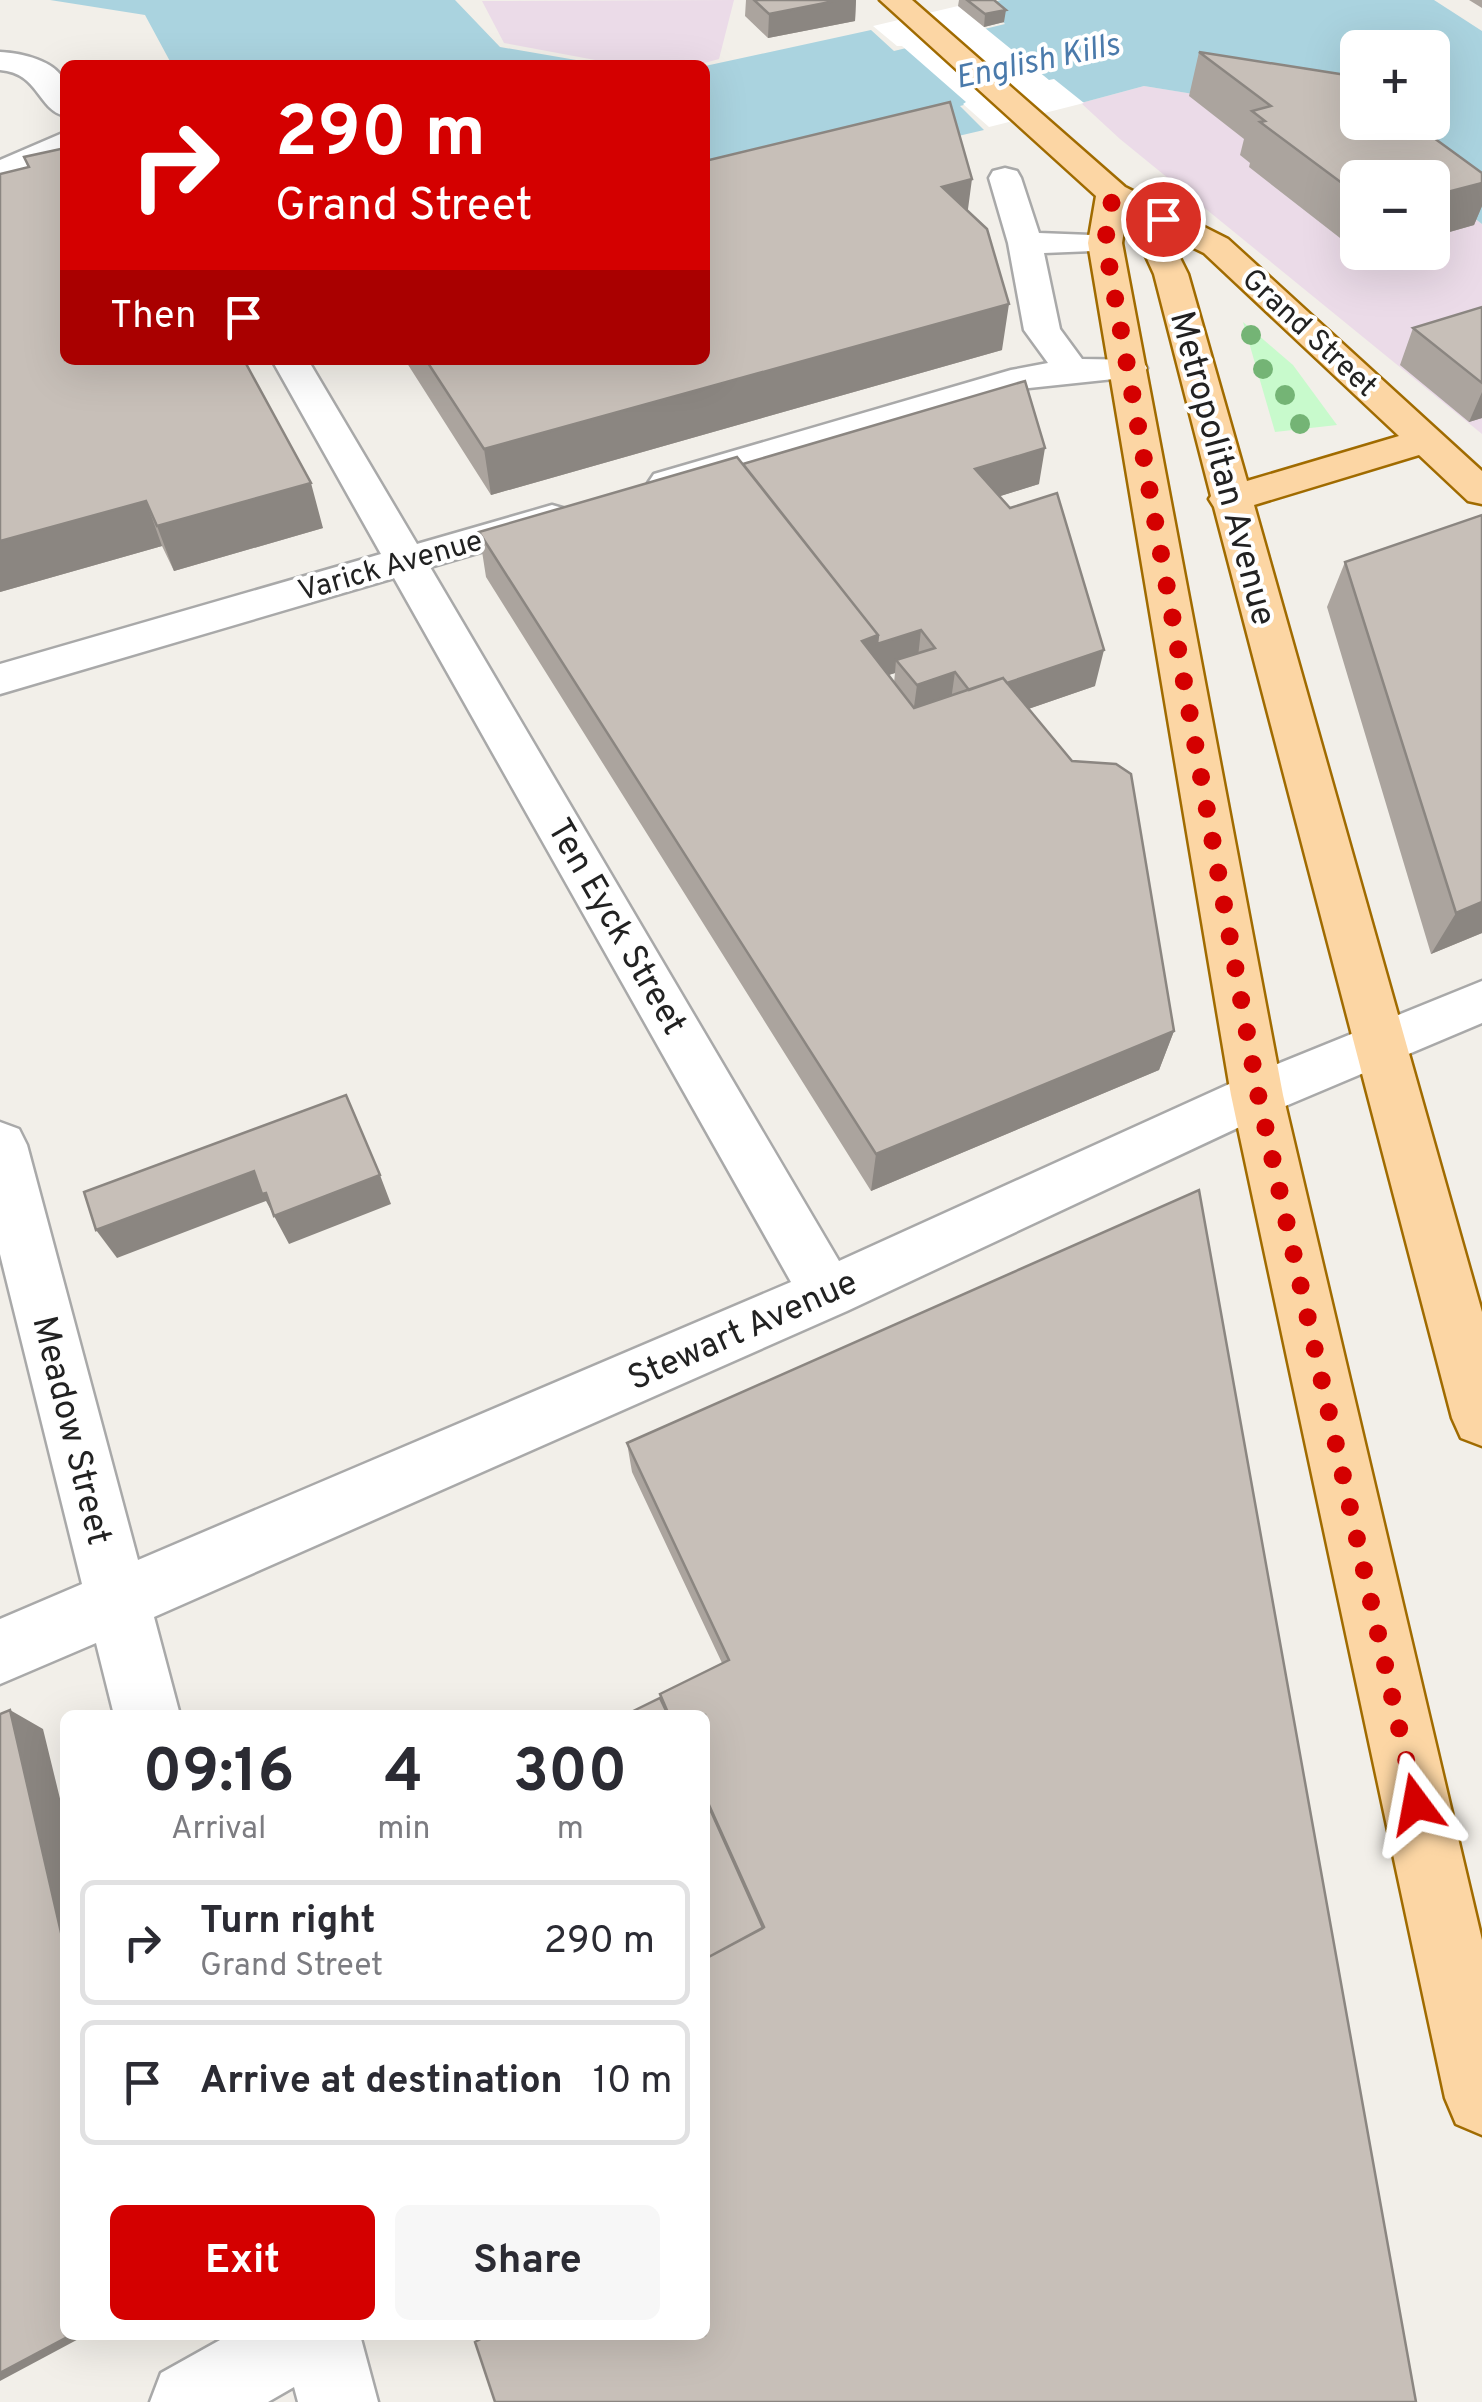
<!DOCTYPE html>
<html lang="en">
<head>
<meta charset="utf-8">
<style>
  :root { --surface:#fff; --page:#f7f7f7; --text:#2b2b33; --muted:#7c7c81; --line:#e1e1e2; --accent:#d40000 }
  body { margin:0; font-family:Overpass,sans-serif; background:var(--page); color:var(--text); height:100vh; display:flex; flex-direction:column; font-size:38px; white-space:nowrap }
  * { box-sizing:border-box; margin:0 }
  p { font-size:32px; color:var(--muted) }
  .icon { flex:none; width:55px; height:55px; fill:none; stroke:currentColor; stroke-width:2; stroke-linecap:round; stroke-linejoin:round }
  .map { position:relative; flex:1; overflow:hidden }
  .drawer { position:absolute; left:60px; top:1710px; width:650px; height:630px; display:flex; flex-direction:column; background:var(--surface); border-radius:15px; box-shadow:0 10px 40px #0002 }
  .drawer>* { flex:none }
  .guide { position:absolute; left:60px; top:60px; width:650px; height:305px; border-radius:15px; box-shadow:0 10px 40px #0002; background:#d40000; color:#fff; overflow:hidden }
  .fabs { position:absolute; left:1340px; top:30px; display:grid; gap:20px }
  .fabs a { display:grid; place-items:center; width:110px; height:110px; border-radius:15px; background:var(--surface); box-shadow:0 10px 40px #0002; font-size:50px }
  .pin { position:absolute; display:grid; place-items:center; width:85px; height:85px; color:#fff; margin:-42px; border:5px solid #fff; border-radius:50%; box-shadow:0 2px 10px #0007 }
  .me { position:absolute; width:110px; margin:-55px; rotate:347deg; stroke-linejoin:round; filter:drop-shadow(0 0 8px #0008) }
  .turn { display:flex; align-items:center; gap:35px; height:210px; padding:0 50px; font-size:45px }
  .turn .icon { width:130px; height:130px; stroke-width:2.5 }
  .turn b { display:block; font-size:70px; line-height:85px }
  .then { display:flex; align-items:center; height:95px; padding:0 50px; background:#0003; gap:20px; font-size:38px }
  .eta { display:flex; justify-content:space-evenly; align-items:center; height:170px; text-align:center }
  .eta b { font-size:60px; font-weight:700; line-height:70px }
  .button { display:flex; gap:20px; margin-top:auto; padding:20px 50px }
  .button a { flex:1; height:115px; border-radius:15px; background:var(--accent); color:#fff; font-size:40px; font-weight:700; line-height:115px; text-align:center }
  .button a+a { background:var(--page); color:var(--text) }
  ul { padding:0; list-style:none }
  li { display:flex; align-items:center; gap:30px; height:125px; margin:0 20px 15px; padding:0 30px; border:5px solid var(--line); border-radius:15px }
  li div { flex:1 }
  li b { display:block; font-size:38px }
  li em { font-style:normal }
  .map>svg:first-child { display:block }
  .industrial { fill:#ebdbe8 }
  .park { fill:#c8facc }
  .water { fill:#aad3df; fill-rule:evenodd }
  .pier { fill:#fff }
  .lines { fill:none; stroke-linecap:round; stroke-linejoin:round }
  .minor-casing { stroke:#a9a9a9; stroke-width:5 }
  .major-casing { stroke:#a06b00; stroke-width:5 }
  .minor { fill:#fff; fill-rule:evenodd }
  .major { fill:#fcd6a4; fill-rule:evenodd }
  .tree { fill:#74b475 }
  .wall { fill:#aba49e; fill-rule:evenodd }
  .shaded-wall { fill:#8b8681 }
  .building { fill:#c7bfb8; stroke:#8b8681; stroke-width:2.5 }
  .route { stroke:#d40000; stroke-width:18; stroke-dasharray:0 32.4 }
  .labels { text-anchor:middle; stroke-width:8; stroke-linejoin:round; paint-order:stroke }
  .far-street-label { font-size:30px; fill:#222; stroke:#fff }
  .far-water-label { font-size:32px; font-style:italic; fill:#4a7aab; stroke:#fff }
  .street-label { font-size:35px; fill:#222; stroke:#fff }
</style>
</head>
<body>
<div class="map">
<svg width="1482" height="2402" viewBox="0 0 1482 2402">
  <rect width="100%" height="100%" fill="#f2efe9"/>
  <path class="industrial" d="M 734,0 L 719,59 L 697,65 L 622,65 L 504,43 L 482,1 Z
    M 1144,86 L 1337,117 L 1358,178 L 1358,252 L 1432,252 L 1433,187 L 1482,224 L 1482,434 L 1120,139 L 1081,103 Z"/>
  <path class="park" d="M 1243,322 L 1293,365 L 1337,425 L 1275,432 Z"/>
  <path class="water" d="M 50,0 L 455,0 L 500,47 L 605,65 L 172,65 L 145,15 Z
    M 1001,0 L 1434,0 L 1482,31 L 1482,224 L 1433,187 L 1432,178 L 1336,117 L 1144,86 L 1081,103 L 1052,82 L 960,106 L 984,130 L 705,195 L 705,66 L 871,30 L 894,51 L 1005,24 L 985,4 ZM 1358,48 L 1432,48 L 1432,122 L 1358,122 Z"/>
  <path class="pier" d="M 958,6 L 1049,80 L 1054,79 L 1084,103 L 989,127 L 963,104 L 966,102 L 902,46 L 897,46 L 873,26 Z"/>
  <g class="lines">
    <defs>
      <path id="minor" d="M 0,52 C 20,53 57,60 65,83 C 68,92 65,107 65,116 C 38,110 39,73 0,70 Z
        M 65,132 L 65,154 L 0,182 L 0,160 Z
        M 1005,168 L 1017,171 L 1021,178 L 1039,233 L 1117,236 L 1122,243 L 1117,250 L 1044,253 L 1060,329 L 1082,359 L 1142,360 L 1147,368 L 1142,376 L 1029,388 L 682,492 L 668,495 L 654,492 L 648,483 L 654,474 L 1011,370 L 1048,363 L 1024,330 L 1008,243 L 989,178 L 993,171 Z
        M 272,360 L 308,360 L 417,544 L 552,505 L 566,509 L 572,518 L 566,527 L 430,567 L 839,1261 L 1238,1080 L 1482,981 L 1482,1023 L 1276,1110 L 847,1311 L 154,1617 L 180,1715 L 114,1715 L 96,1643 L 0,1684 L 0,1619 L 82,1584 L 0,1254 L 0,1122 L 19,1129 L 27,1145 L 138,1560 L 791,1282 L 394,578 L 0,694 L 0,664 L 381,554 Z
        M 229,2335 L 360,2335 L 378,2402 L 298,2402 L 294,2387 L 268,2402 L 150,2402 L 161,2373 Z"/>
      <path id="major" d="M 880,0 L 912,0 L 1125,187 L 1228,239 L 1482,471 L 1482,504 L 1468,501 L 1419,455 L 1254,505 L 1482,1312 L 1482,1446 L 1461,1438 L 1452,1418 L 1214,507 L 1209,499 L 1211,496 L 1154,274 L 1138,239 L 1125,224 L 1122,243 L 1283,1095 L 1482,1940 L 1482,2135 L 1456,2124 L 1445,2098 L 1231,1095 L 1088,243 L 1096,196 ZM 1169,236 L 1204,253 L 1399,436 L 1247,481 L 1188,274 Z"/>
    </defs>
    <use href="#minor" class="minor-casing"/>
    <use href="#major" class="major-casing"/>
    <use href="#minor" class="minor"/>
    <use href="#major" class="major"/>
  </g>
  <g class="tree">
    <circle cx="1251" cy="335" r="10"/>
    <circle cx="1263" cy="369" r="10"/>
    <circle cx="1285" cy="395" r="10"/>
    <circle cx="1300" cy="424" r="10"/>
  </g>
  <path class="wall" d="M 746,0 L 856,0 L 855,21 L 768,38 L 745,16 Z
    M 959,0 L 994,0 L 1004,22 L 984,27 L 958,6 Z
    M 1469,0 L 1482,0 L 1482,8 Z
    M 1199,52 L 1482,173 L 1482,206 L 1474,225 L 1432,237 L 1432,178 L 1358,178 L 1358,252 L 1249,167 L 1250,163 L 1240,155 L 1244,139 L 1189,96 Z
    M 24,157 L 323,528 L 174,571 L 162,546 L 0,592 L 0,174 L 28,168 Z
    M 968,211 L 1002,350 L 491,495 L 405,360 L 705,360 Z
    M 1482,307 L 1482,418 L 1469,422 L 1400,365 L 1413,328 Z
    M 743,464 L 1039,484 L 1000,496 L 1095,686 L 1028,709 L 1174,1031 L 1159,1070 L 871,1191 L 486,577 L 479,532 ZM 895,673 L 894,683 L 888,675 Z
    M 1345,562 L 1482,933 L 1431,954 L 1327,607 Z
    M 627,1443 L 1416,2402 L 475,2342 L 481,2337 L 660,1698 L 722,1663 L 632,1472 Z"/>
  <path class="shaded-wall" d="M 840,0 L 856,0 L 855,21 L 768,38 L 769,14 Z
    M 1006,10 L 1004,22 L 984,27 L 985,14 Z
    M 972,179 L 966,224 L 942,187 Z
    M 1482,183 L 1482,206 L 1474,225 L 1432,237 L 1432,196 Z
    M 1009,304 L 1002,350 L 491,495 L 484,449 Z
    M 1482,392 L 1482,418 L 1469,422 Z
    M 1045,448 L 1039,484 L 969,506 L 975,469 Z
    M 311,483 L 323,528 L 174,571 L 157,526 Z
    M 146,501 L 162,546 L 0,592 L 0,541 Z
    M 921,630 L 917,666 L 896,660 L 895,673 L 858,685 L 862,641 L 878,635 Z
    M 1104,650 L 1095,686 L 967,730 L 973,695 Z
    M 955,672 L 950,707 L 912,721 L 917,685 Z
    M 1482,902 L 1482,933 L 1431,954 L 1456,913 Z
    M 1174,1031 L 1159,1070 L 871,1191 L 876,1154 Z
    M 254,1171 L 380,1175 L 391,1204 L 289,1244 L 266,1201 L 117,1258 L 96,1230 Z
    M 10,1710 L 43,1729 L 65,1819 L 65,1950 Z
    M 71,2335 L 86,2335 L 0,2381 L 0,2373 Z"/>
  <path class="building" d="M 754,0 L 840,0 L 769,14 Z
    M 967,0 L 994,0 L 1006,10 L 985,14 Z
    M 1199,52 L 1346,75 L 1358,84 L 1358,122 L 1412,122 L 1482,173 L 1482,183 L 1432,196 L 1432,178 L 1358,178 L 1358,195 L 1260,122 L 1265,121 L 1252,111 L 1271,106 Z
    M 950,102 L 972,179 L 942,187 L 987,229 L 1009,304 L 484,449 L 426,360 L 705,360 L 705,161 Z
    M 65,148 L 65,360 L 244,360 L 311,483 L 157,526 L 146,501 L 0,541 L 0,174 L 29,167 L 24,157 Z
    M 1482,307 L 1482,383 L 1413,328 Z
    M 1025,381 L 1045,448 L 975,469 L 1010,508 L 1057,493 L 1104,650 L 1007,683 L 1003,678 L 969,690 L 955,672 L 917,685 L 896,660 L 935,648 L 921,630 L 877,644 L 878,635 L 743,464 Z
    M 737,457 L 878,635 L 862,641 L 914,708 L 1003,678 L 1072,761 L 1116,764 L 1131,774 L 1174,1031 L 876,1154 L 479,532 Z
    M 1482,515 L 1482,902 L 1456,913 L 1345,562 Z
    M 346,1095 L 380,1175 L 274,1216 L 266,1193 L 262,1194 L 254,1171 L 96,1230 L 84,1192 Z
    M 1199,1190 L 1416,2402 L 495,2402 L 475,2342 L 488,2335 L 705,2335 L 705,1959 L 764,1927 L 705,1796 L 705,1715 L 669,1715 L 660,1694 L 729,1660 L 627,1443 Z
    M 660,1698 L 668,1715 L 625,1715 Z
    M 10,1710 L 65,1950 L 65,2335 L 71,2335 L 0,2373 L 0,1714 Z
    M 705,1798 L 763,1928 L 705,1959 Z"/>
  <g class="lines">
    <path class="route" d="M 1163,219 L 1113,194 L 1105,242 L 1258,1094 L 1416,1804"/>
  </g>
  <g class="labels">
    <g class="far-street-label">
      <text transform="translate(1310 332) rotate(43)" y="10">Grand Street</text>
      <text transform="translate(390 565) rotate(-16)" y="10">Varick Avenue</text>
    </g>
    <g class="far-water-label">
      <text transform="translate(1037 60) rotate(-12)" y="11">English Kills</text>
    </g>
    <g class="street-label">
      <text transform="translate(1224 468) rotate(75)" y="12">Metropolitan Avenue</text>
      <text transform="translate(618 926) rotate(60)" y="12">Ten Eyck Street</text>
      <text transform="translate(742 1329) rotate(-24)" y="12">Stewart Avenue</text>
      <text transform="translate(73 1430) rotate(76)" y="12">Meadow Street</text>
    </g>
  </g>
</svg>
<div class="fabs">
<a>+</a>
<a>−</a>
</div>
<div class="pin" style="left:1163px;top:219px;background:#d93025"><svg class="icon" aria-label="arrive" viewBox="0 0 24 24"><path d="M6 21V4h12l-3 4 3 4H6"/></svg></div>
<svg class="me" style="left:1416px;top:1804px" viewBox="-20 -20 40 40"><path d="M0-17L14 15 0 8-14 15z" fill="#d40000" stroke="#fff" stroke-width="4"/></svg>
<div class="guide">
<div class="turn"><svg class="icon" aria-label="right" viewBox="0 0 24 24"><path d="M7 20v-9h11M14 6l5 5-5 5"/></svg><div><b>290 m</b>Grand Street</div></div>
<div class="then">Then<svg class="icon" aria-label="arrive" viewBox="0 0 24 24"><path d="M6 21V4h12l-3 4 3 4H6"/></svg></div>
</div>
<section class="drawer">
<div class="eta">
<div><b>09:16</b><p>Arrival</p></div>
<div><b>4</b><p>min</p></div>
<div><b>300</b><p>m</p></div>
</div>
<ul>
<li><svg class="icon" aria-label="right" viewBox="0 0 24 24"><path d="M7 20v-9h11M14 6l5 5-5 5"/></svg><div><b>Turn right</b><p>Grand Street</p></div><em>290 m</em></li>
<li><svg class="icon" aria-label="arrive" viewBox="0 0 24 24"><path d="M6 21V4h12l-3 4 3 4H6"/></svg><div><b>Arrive at destination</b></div><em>10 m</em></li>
</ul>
<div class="button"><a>Exit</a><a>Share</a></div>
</section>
</div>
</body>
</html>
